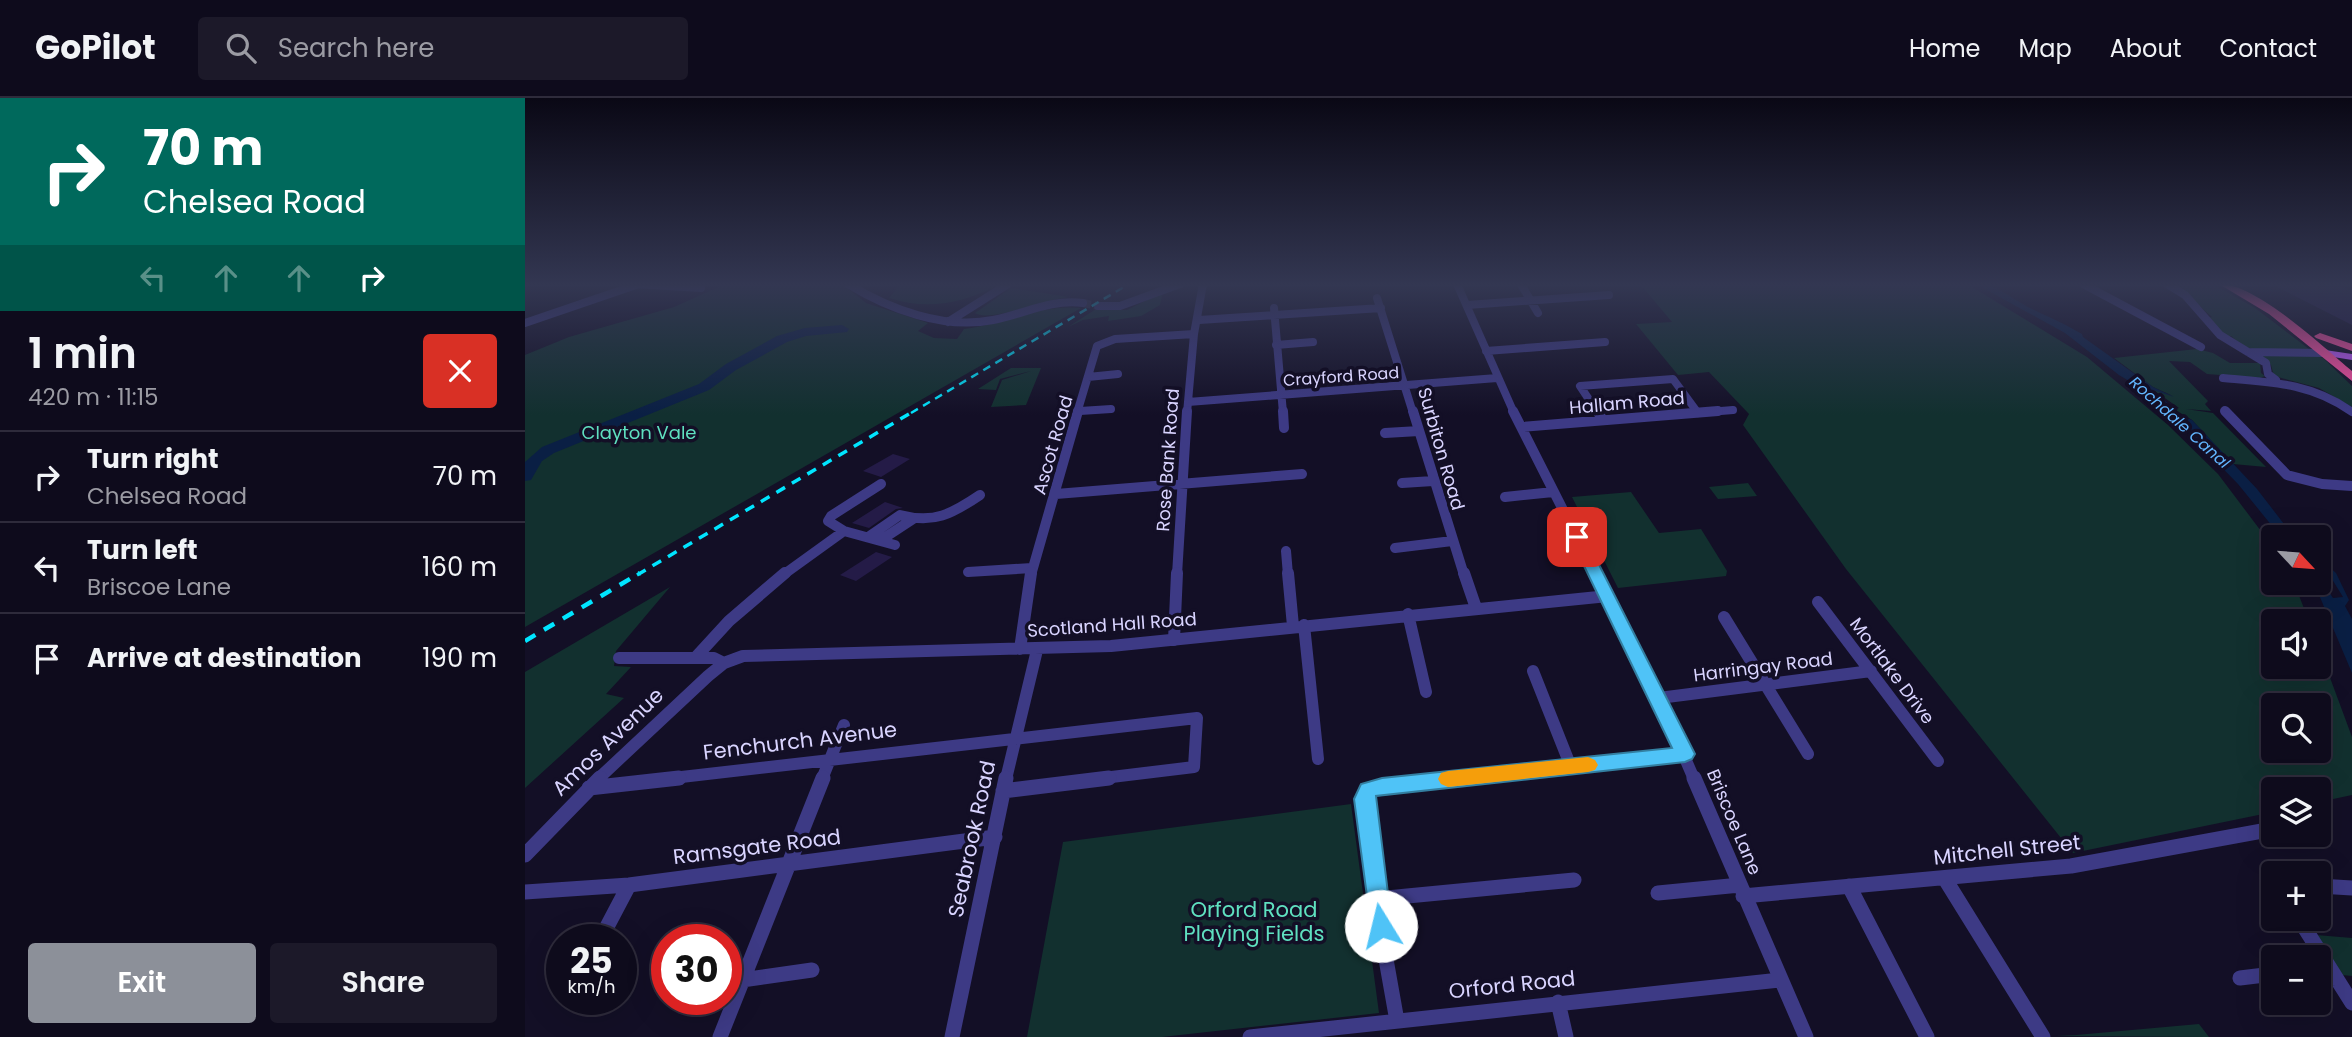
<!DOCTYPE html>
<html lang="en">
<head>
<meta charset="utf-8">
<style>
  :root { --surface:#0e0b1c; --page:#1c1929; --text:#f1f3f6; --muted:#9b9ba3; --line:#2e2b3b; --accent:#8c9099 }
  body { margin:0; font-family:Poppins,sans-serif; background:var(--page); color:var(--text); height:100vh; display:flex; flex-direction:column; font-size:26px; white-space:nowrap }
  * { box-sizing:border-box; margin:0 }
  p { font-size:23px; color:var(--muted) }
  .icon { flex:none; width:38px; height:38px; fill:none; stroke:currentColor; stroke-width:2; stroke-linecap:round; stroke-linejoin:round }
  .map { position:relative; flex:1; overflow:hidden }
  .sheet { display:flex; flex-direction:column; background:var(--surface); width:525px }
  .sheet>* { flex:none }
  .banner { background:#00695c; color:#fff; overflow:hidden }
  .needle { width:46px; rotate:116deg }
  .buttons { position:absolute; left:1736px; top:427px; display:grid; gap:14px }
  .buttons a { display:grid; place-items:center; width:70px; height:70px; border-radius:7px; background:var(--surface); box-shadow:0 7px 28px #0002,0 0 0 2px var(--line); font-size:35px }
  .speed { position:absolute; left:21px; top:826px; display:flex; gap:14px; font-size:35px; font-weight:700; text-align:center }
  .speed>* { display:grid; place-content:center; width:91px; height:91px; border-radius:50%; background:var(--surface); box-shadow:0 7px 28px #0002,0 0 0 2px var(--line); line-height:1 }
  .speed small { font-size:18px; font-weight:400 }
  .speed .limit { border:10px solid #d22; background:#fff; color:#111 }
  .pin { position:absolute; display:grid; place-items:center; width:60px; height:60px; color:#fff; margin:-30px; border-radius:14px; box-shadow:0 4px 10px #0006 }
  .me { position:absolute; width:77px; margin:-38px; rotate:351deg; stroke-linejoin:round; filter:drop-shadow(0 0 5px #0008) }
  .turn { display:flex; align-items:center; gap:24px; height:147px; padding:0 28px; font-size:32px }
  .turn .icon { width:91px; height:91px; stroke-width:2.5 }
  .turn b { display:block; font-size:49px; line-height:60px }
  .lanes { display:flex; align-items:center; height:66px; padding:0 28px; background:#0003; justify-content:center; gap:35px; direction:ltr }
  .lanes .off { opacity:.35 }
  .round { display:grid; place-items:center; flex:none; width:74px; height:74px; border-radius:7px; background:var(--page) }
  .head { display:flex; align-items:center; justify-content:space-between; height:119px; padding:0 28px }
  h1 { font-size:42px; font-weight:600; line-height:52px }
  .primary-button { display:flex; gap:14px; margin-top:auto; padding:14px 28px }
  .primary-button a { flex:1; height:80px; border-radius:7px; background:var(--accent); color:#fff; font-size:28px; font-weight:600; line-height:80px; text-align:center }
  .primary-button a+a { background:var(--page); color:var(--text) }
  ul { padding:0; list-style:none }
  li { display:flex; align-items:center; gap:21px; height:91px; padding:0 28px; border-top:2px solid var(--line) }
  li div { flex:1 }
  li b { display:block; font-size:26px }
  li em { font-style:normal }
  header { display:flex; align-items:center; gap:42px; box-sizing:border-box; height:98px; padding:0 35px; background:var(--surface); border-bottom:2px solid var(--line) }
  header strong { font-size:33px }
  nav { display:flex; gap:38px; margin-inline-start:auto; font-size:24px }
  .search { width:490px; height:63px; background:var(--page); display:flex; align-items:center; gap:18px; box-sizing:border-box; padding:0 24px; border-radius:7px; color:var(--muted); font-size:26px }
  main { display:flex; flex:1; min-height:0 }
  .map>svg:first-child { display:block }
  .green { fill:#12302f; fill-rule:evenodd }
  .water { fill:#0a1f44 }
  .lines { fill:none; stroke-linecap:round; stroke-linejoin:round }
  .river { fill:#0a1f44; fill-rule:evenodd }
  .building { fill:#241b47 }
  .minor-tunnel { stroke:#312d47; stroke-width:8; stroke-dasharray:8 3.5; stroke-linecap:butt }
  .minor-far3 { stroke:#3d3a85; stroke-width:8 }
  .minor-far2 { stroke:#3d3a85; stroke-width:10 }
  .minor-far1 { stroke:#3d3a85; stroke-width:12 }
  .minor { stroke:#3d3a85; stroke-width:15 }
  .major { fill:#c25bff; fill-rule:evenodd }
  .highway { fill:#ff4fa3; fill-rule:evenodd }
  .rail-far2 { stroke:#00e5ff; stroke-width:2.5; stroke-dasharray:8 6; stroke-linecap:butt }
  .rail-far1 { stroke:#00e5ff; stroke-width:3.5; stroke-dasharray:10 8; stroke-linecap:butt }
  .rail { stroke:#00e5ff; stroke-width:4.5; stroke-dasharray:12 10; stroke-linecap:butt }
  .route { fill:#4fc3f7; stroke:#337fa1; stroke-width:2 }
  .slow { fill:#f59e0b }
  .labels { text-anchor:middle; stroke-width:7; stroke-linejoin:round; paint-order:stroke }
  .far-street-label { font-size:16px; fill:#d9d4ff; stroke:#130f26 }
  .far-water-label { font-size:16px; font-style:italic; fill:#62b6ff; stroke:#130f26 }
  .street-label { font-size:18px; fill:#d9d4ff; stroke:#130f26 }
  .park-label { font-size:18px; fill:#5fe0c0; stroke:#130f26 }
  .near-street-label { font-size:21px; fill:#d9d4ff; stroke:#130f26 }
  .near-park-label { font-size:21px; fill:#5fe0c0; stroke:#130f26 }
</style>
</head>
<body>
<header>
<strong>GoPilot</strong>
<div class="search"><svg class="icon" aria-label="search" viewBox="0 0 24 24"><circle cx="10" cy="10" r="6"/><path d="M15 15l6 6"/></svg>Search here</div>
<nav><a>Home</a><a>Map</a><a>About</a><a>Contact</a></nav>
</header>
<main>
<section class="sheet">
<div class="banner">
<div class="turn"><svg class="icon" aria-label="right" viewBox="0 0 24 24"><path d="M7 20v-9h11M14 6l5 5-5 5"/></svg><div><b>70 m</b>Chelsea Road</div></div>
<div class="lanes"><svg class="icon off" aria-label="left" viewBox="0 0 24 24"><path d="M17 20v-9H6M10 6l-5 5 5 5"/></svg><svg class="icon off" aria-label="ahead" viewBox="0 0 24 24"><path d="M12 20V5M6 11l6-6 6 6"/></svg><svg class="icon off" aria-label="ahead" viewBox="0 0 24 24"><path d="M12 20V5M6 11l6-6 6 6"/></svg><svg class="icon" aria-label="right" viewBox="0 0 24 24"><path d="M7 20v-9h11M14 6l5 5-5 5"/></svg></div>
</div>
<div class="head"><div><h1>1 min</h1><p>420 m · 11:15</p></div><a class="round" style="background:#d93025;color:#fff"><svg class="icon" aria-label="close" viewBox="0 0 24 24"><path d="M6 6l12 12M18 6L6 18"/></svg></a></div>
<ul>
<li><svg class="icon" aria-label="right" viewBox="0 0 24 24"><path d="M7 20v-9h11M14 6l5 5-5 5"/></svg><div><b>Turn right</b><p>Chelsea Road</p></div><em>70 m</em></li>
<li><svg class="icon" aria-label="left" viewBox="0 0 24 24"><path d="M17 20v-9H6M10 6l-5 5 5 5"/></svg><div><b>Turn left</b><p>Briscoe Lane</p></div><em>160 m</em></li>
<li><svg class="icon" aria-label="arrive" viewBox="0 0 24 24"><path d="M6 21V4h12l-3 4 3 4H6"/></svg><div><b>Arrive at destination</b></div><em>190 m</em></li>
</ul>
<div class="primary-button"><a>Exit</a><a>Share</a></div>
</section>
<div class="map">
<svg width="1827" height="939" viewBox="0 0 1827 939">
  <rect width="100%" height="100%" fill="#130f26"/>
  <path class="green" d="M 200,186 L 317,186 L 341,205 L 403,225 L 393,233 L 409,240 L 432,241 L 439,231 C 480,226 514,206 556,210 L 0,529 L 0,257 L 44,239 L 149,209 Z
    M 375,186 L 475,186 C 439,205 403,213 364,200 Z
    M 1115,186 L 1442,186 L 1562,259 L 1643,327 L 1693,376 L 1748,449 L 1748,485 L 1769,485 L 1784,523 L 1748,523 L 1748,569 L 1794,569 L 1794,550 L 1827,639 L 1827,697 L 1794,704 L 1794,691 L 1748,691 L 1748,714 L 1548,755 L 1321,471 L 1218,327 L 1224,316 L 1184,274 L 1153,277 L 1111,226 L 1147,224 ZM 1748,607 L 1794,607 L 1794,653 L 1748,653 Z
    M 1645,186 L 1688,186 L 1730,210 L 1784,251 L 1727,251 L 1718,248 L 1706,238 L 1701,238 L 1681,220 L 1687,219 C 1671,206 1667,197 1645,186 Z
    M 486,190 L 544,199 C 523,201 464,225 450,215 Z
    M 638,194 L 635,207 L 616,218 L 583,223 L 584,218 L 558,222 L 543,229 L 571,211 L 602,212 Z
    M 1672,251 L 1688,255 L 1705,265 L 1735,265 L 1736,275 L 1740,278 L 1735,280 L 1682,276 L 1665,264 L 1644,263 L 1683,303 L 1680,306 L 1686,313 L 1661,311 L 1688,315 L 1741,369 L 1708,366 L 1667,322 L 1649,311 L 1654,310 L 1627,291 L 1648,298 L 1628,289 L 1589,260 Z
    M 1737,256 L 1790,257 L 1798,260 L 1827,288 L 1827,309 L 1794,290 L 1749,278 L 1746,267 L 1736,259 Z
    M 486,270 L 516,270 L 501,307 L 466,309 L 477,282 L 506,273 L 475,281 L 471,292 L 453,291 Z
    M 1223,385 L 1232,398 L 1193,401 L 1184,389 Z
    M 1106,394 L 1134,435 L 1176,431 L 1202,473 L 1201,478 L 1093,490 L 1047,399 Z
    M 145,489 L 91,553 L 89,568 L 106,569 L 81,596 L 99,600 L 0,690 L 0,574 Z
    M 826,706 L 854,915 L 637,939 L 502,939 L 538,744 Z
    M 1791,837 L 1827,840 L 1827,878 L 1817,877 Z
    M 1674,926 L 1684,939 L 1531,938 L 1551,937 Z"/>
  <path class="water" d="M 1451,186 C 1473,186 1488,202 1507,211 C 1524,219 1540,226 1557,236 L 1558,239 L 1628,289 L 1649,299 L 1628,292 L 1657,318 L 1667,322 L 1732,391 L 1769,439 L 1756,439 L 1713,386 L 1624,295 L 1594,277 L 1540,235 Z
    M 1794,460 L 1811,475 L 1824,502 L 1820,508 L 1827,521 L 1827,575 L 1789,485 L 1794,485 L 1794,479 L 1808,500 L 1818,499 Z"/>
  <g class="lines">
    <path class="river" d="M 317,227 L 324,231 L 322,234 L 281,238 L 262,244 L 211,272 L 184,292 L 29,355 L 17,363 L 6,382 L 0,383 L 0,364 L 17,349 L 174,286 L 201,266 L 252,238 L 280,230 Z"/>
  </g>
  <path class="building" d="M 1746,186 L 1787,186 L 1795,189 L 1818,189 L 1827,193 L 1827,227 Z
    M 368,356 L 385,361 L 356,379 L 338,373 Z
    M 360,404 L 378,410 L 371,411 L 344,430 L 327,425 Z
    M 351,454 L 367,459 L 331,483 L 315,477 Z"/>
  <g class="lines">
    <path class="minor-tunnel" d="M 558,205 L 573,208"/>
    <path class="minor-far3" d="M 109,186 L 176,190
      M 323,186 C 364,211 419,232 468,222 C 499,216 525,201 558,205
      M 932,186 L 989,315
      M 1558,186 L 1676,249
      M 1642,186 L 1660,197 L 1695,237 L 1741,265 L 1743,276 L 1751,282
      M 997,188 L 1013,215
      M 852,200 L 888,315
      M 942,207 L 1084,197
      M 573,208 L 595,208 L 655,186
      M 749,210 L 758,315
      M 674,222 L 856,210
      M 423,224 L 483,186
      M 0,225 L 114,186
      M 751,247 L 788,244
      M 961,253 L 1080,244
      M 1723,254 L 1800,255
      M 563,279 L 593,276
      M 1698,280 C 1746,284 1787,285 1827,314
      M 663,304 L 972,280
      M 555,313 L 586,311
      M 1700,313 L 1702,315
      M 552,315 L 572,248 L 590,241 L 669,236
      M 662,315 L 669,236 L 678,186
      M 1073,315 L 1055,288 L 1148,281 L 1173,315
      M 1171,315 L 1208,312"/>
    <path class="minor-far2" d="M 758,313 L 759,330
      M 888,313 L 939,477
      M 988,313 L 1071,477
      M 1072,313 L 1078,322
      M 1700,313 L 1762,377 L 1797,386 L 1827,388
      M 997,329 L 1193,313
      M 860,335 L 894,333
      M 877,385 L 908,383
      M 531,396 L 777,376
      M 980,399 L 1028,394
      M 319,433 L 303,423 L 306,418 L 356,386
      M 343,439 L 375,417 C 409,426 427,416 455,397
      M 356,442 L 388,421
      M 870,450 L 927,443
      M 761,453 L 763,477
      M 443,474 L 507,470
      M 258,477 L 319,433 L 370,447
      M 506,477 L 553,313
      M 652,477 L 662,313"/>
    <path class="minor-far1" d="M 763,475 L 768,528
      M 939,475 L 951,510
      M 1070,475 L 1134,600 L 1169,681
      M 1293,504 L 1413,663
      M 883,516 L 901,594
      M 1199,519 L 1283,656
      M 779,527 L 793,661
      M 649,542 L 652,475
      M 495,551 L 506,475
      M 94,560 L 189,560 L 199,565
      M 170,560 L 204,523 L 260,475
      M 1008,573 L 1046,669
      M 1134,600 L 1346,573
      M 73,681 L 183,578 L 199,565 L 218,558 L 586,548 L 1083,498
      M 139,681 L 672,620 L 669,669 L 570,681
      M 297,681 L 319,627
      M 481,681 L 512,552
      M 919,681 L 1160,656"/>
    <path class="minor" d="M 1169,680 L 1281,939
      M 64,690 L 154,680
      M 478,693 L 584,680
      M 1794,717 L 1800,713
      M 0,757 L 75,680
      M 1420,781 L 1518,939
      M 1324,788 L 1402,939
      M 1794,788 L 1827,790
      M 0,794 L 104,787 L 470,739
      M 1133,795 L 1215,787
      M 1218,798 L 1546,768 L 1748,731
      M 851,801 L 1049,782
      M 1774,821 L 1827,905
      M 75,842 L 104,787
      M 1794,879 L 1811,880
      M 1715,880 L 1748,876
      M 217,882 L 287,872
      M 1033,904 L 1041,939
      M 872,923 L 851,805 L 839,701 L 844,692 L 936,680
      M 195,939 L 298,680
      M 427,939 L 481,680
      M 725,939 L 1255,882"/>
    <path class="major" d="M 1800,252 L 1827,256 L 1827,262 L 1796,257 L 1795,255 Z"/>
    <path class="highway" d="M 1694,186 C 1731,185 1798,249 1827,273 L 1827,283 L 1744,216 Z
      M 1795,235 L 1827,246 L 1827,253 L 1791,240 L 1789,238 Z"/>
    <path class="rail-far2" d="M 386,315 L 604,186"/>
    <path class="rail-far1" d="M 112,477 L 389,313"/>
    <path class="rail" d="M 0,543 L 115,475"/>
  </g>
  <linearGradient id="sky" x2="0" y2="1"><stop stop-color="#0a0815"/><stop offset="0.59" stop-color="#333752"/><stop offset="1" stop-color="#333752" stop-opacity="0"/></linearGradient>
  <rect width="1827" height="317" fill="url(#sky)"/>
  <path class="route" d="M 1052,434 L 1060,439 L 1170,656 L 1167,661 L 1160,664 L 851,698 L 867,828 L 864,836 L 856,839 L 847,836 L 829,701 L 836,686 L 857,680 L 1147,650 L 1045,439 Z"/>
  <path class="slow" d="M 1063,659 L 1070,662 L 1073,667 L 1070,672 L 1063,674 L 923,689 L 916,686 L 913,681 L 916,675 L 923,673 Z"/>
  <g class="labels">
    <g class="far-street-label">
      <text transform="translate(816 278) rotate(-4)" y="6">Crayford Road</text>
    </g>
    <g class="far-water-label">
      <text transform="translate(1655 324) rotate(42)" y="6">Rochdale Canal</text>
    </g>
    <g class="street-label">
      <text transform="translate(1102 305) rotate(-5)" y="6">Hallam Road</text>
      <text transform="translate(528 347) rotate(-74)" y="6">Ascot Road</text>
      <text transform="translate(916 351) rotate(74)" y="6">Surbiton Road</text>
      <text transform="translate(643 362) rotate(-86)" y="6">Rose Bank Road</text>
      <text transform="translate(587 527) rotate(-4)" y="6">Scotland Hall Road</text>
      <text transform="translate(1238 569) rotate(-7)" y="6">Harringay Road</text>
      <text transform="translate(1367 573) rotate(53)" y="6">Mortlake Drive</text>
      <text transform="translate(1209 724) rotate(67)" y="6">Briscoe Lane</text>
    </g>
    <g class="park-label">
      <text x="114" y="341">Clayton Vale</text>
    </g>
    <g class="near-street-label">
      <text transform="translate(275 643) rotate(-7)" y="7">Fenchurch Avenue</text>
      <text transform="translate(83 644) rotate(-44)" y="7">Amos Avenue</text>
      <text transform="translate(447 741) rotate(-78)" y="7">Seabrook Road</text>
      <text transform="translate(232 749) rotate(-7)" y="7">Ramsgate Road</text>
      <text transform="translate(1482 752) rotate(-6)" y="7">Mitchell Street</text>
      <text transform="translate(987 887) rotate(-6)" y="7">Orford Road</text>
    </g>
    <g class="near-park-label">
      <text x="729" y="819">Orford Road<tspan x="729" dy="24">Playing Fields</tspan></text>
    </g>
  </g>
</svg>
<div class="buttons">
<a><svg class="needle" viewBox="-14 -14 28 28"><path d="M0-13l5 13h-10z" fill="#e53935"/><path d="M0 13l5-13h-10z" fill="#9b9ba3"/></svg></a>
<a><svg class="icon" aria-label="sound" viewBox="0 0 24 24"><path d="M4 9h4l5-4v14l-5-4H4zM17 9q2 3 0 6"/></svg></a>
<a><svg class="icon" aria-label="search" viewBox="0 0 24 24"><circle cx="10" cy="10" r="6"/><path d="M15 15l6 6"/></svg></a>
<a><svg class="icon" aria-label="layers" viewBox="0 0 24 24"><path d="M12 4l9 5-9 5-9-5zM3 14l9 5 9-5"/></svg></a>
<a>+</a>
<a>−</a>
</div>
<div class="speed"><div>25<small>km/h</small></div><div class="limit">30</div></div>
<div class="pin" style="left:1052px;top:439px;background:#d93025"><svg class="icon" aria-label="arrive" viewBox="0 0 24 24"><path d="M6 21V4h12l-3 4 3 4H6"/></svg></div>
<svg class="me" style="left:856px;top:828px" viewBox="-20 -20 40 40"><circle r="19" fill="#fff"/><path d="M0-13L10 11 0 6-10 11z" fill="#4fc3f7"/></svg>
</div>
</main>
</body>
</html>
